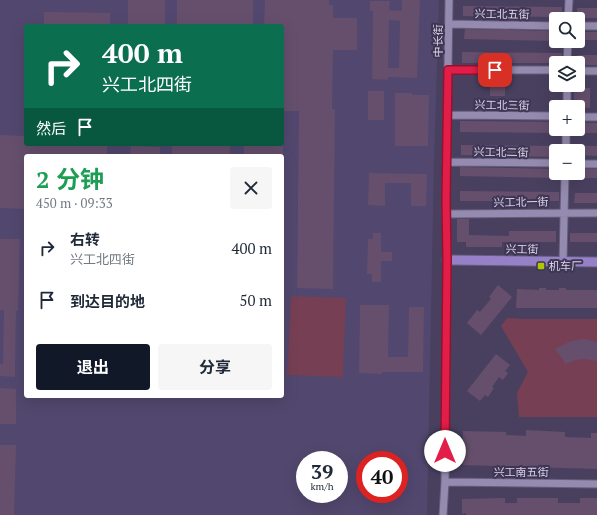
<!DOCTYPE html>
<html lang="zh">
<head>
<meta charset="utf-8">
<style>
  :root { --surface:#fff; --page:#f6f6f7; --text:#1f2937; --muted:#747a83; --accent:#111827 }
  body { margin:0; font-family:"PT Serif","Noto Sans SC",serif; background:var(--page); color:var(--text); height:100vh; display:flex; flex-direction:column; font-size:15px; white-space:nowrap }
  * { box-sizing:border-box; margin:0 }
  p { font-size:13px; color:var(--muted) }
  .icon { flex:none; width:22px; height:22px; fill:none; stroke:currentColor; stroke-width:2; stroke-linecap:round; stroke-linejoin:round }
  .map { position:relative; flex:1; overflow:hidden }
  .drawer { position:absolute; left:24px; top:154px; width:260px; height:244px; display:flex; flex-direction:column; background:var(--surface); border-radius:4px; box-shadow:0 4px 16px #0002 }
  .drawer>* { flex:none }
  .banner { position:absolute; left:24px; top:24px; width:260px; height:122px; border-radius:4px; box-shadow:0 4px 16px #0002; background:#0b6e4f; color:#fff; overflow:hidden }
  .fabs { position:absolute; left:549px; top:12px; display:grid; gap:8px }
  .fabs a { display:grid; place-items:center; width:36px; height:36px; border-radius:4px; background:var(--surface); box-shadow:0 4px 16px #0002; font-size:20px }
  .speed { position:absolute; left:296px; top:451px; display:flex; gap:8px; font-size:20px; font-weight:700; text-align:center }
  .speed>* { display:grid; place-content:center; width:52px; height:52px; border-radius:50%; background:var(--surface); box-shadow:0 4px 16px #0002; line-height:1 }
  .speed small { font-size:10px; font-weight:400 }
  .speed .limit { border:6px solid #d22; background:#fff; color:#111 }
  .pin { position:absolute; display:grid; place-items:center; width:34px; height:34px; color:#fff; margin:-17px; border-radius:8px; box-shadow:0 2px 6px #0006 }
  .me { position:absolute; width:44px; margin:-22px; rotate:0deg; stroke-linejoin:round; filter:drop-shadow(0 0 3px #0008) }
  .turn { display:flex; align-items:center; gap:14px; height:84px; padding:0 12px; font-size:18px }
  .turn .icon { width:52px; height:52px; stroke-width:2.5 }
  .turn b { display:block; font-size:28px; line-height:34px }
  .then { display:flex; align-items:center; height:38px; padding:0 12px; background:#0003; gap:8px; font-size:15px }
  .round { display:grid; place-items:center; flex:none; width:42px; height:42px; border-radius:4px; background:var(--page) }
  .summary { display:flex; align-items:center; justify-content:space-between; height:68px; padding:0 12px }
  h1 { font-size:24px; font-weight:700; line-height:30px; color:#1e9e55 }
  .button { display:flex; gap:8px; margin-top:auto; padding:8px 12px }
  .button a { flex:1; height:46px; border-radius:4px; background:var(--accent); color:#fff; font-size:16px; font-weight:700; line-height:46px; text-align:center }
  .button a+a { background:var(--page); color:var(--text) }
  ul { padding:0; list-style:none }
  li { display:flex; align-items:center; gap:12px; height:52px; padding:0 12px }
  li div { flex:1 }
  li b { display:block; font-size:15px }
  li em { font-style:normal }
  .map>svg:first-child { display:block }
  .built { fill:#52476e; fill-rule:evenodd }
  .green { fill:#763f54 }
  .building { fill:#654f6d; fill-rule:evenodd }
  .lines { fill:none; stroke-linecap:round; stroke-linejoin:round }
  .minor-casing { stroke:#655e78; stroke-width:9 }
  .major-casing { stroke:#655e78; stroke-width:11 }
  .minor { stroke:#958bb0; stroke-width:7 }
  .major { stroke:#9680c8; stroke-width:9 }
  .route-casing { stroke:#92132f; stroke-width:10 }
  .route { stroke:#e11d48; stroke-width:7 }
  .poi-dot { fill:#b1c500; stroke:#3f3555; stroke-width:1.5 }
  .labels { text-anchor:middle; stroke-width:4; stroke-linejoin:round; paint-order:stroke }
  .street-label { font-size:11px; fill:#d9d4e7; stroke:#3f3555 }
  .poi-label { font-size:11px; fill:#d9d4e7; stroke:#3f3555; text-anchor:start }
</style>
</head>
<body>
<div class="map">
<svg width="597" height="515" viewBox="0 0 597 515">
  <rect width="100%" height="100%" fill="#494060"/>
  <path class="built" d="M 0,0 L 439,0 L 434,160 L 427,515 L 0,515 ZM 26,26 L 282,26 L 282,144 L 26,144 ZM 26,156 L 282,156 L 282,396 L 26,396 ZM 305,460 L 339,460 L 339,494 L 305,494 ZM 365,460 L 399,460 L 399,494 L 365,494 Z"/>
  <path class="green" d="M 291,296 L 346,298 L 343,377 L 287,375 Z
    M 507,318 L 524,319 L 597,319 L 597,417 L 519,417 L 517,393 L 528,372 L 501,326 Z"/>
  <path class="building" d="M 128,0 L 165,0 L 165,26 L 128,26 Z
    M 177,0 L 253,0 L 253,26 L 177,26 Z
    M 265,0 L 329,0 L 329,5 L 333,5 L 333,18 L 357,18 L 357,50 L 333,50 L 332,109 L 335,109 L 333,289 L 297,288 L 299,111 L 282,111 L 282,26 L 264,26 Z
    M 402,0 L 420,0 L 417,78 L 388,77 L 388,80 L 372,79 L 373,11 L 370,11 L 370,1 L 390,1 L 389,10 L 402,11 ZM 389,20 L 400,21 L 399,68 L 388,68 Z
    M 463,6 L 562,7 L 562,17 L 463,16 Z
    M 577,8 L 597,8 L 597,18 L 577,18 Z
    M 44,12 L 110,13 L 110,26 L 44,26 Z
    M 465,29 L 556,31 L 556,41 L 464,39 Z
    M 578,32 L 597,32 L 597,40 L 578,40 Z
    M 462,52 L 562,53 L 562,63 L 462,63 Z
    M 577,55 L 597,55 L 597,65 L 578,65 L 578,63 L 577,63 Z
    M 490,87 L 505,87 L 505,96 L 490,96 Z
    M 574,88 L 590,88 L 590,108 L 574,107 Z
    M 368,91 L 384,91 L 384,120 L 368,120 Z
    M 395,93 L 412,93 L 412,95 L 429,95 L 428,146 L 395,146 Z
    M 460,121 L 556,122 L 556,133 L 460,132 Z
    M 578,123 L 597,123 L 597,133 L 578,133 Z
    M 0,135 L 26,136 L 26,144 L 107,144 L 107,156 L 26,156 L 26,209 L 0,208 Z
    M 172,144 L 230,144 L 230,156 L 172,156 Z
    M 244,144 L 283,144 L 283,156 L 244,156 Z
    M 461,145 L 556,146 L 556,157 L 461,155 Z
    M 131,146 L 160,147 L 160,156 L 130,156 Z
    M 574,146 L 597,146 L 597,156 L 578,155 L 578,151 L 574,151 Z
    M 460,167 L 556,169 L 556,173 L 559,173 L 559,178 L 460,176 Z
    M 578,169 L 597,169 L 597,178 L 574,178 L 574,173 L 578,173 Z
    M 369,173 L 427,174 L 426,206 L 411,206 L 411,183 L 385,183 L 385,206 L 368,205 Z
    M 460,191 L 559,192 L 559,201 L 460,201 Z
    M 575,193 L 597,193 L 597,203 L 574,203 Z
    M 457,219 L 469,219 L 469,235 L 509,236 L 509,231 L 556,231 L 556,242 L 502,242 L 502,247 L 466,247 L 466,242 L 457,242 Z
    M 373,233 L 381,233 L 381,252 L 392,252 L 392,261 L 381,261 L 381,282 L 372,282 L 372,274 L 367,274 L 368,239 L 373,239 Z
    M 570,233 L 597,233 L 597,242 L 570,242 Z
    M 0,239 L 20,239 L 18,311 L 16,311 L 15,377 L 0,376 L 0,364 L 3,364 L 4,310 L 0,310 Z
    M 498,285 L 512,297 L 481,335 L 467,323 L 477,310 L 480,312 L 491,299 L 489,297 Z
    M 539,288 L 546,288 L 546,290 L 559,290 L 559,288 L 566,288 L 566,290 L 597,290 L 597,308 L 516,308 L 517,289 L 539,290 Z
    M 360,305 L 389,305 L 388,357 L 408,357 L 409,307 L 424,307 L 423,372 L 382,372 L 382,374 L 359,373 Z
    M 584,339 L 597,342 L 597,361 L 584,359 L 575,360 L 566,364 L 555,349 L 571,341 Z
    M 496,354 L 510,365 L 505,371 L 508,373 L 503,380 L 499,377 L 492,387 L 494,388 L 488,397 L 485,395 L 480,401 L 467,391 Z
    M 0,388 L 16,389 L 16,424 L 0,424 Z
    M 526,430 L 565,432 L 565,437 L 591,438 L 591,433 L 597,433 L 597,469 L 463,465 L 463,431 L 506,432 L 506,435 L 526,436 Z
    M 0,445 L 16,445 L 14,515 L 0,515 Z
    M 505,498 L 505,503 L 517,503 L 517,498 L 558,498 L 558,503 L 580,503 L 580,498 L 597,498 L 597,515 L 466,515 L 466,513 L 462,514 L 462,499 Z"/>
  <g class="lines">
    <defs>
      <path id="minor" d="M 568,19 L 569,0
        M 449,24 L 556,26
        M 578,26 L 597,26
        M 567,63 L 568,41
        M 449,70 L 556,70
        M 578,71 L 597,71
        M 567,107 L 567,85
        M 447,115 L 556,116
        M 578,117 L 597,117
        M 566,151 L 566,129
        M 446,162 L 556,163
        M 578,164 L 597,164
        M 446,214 L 597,213
        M 563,261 L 565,173
        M 445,482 L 597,484
        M 443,515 L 445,482 L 447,260 L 446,200 L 449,0"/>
      <path id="major" d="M 447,260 L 597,262"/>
    </defs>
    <use href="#minor" class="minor-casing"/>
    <use href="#major" class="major-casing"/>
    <use href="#minor" class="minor"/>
    <use href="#major" class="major"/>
  </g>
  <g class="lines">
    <defs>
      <path id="route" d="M 445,451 L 447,260 L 446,200 L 448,70 L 495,70"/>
    </defs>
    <use href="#route" class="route-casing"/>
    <use href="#route" class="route"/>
  </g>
  <rect class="poi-dot" x="537" y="262" width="8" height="8" rx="2"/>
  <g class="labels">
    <g class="street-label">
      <text transform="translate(502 14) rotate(1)" y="4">兴工北五街</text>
      <text transform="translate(438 41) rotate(-90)" y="4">中长街</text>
      <text transform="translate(502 105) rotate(1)" y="4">兴工北三街</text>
      <text transform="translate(501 152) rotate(1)" y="4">兴工北二街</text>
      <text transform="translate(521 202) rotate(-1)" y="4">兴工北一街</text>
      <text transform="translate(522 249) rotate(1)" y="4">兴工街</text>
      <text x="521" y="476">兴工南五街</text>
    </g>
    <g class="poi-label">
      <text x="549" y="270">机车厂</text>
    </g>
  </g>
</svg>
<div class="fabs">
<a><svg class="icon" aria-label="search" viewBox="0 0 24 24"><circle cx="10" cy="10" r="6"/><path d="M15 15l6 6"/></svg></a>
<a><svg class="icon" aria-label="layers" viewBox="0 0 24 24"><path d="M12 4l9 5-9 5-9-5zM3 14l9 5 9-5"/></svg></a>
<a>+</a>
<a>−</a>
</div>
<div class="speed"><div>39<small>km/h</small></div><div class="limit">40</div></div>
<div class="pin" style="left:495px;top:70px;background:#d93025"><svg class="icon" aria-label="arrive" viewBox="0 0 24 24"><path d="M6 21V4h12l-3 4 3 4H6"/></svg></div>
<svg class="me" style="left:445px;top:451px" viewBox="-20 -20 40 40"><circle r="19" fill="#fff"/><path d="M0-13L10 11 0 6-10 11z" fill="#e11d48"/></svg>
<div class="banner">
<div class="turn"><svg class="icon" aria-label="right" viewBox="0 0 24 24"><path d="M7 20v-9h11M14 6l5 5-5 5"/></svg><div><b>400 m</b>兴工北四街</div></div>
<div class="then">然后<svg class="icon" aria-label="arrive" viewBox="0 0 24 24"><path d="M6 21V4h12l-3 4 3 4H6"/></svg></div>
</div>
<section class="drawer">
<div class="summary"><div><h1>2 分钟</h1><p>450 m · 09:33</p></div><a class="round"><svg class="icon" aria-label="close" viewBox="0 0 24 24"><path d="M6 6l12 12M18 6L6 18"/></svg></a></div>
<ul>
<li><svg class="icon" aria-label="right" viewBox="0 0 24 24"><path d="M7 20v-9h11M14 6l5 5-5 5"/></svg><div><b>右转</b><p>兴工北四街</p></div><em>400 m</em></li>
<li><svg class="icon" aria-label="arrive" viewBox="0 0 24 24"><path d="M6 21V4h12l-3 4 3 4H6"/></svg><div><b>到达目的地</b></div><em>50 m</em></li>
</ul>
<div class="button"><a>退出</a><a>分享</a></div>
</section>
</div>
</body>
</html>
